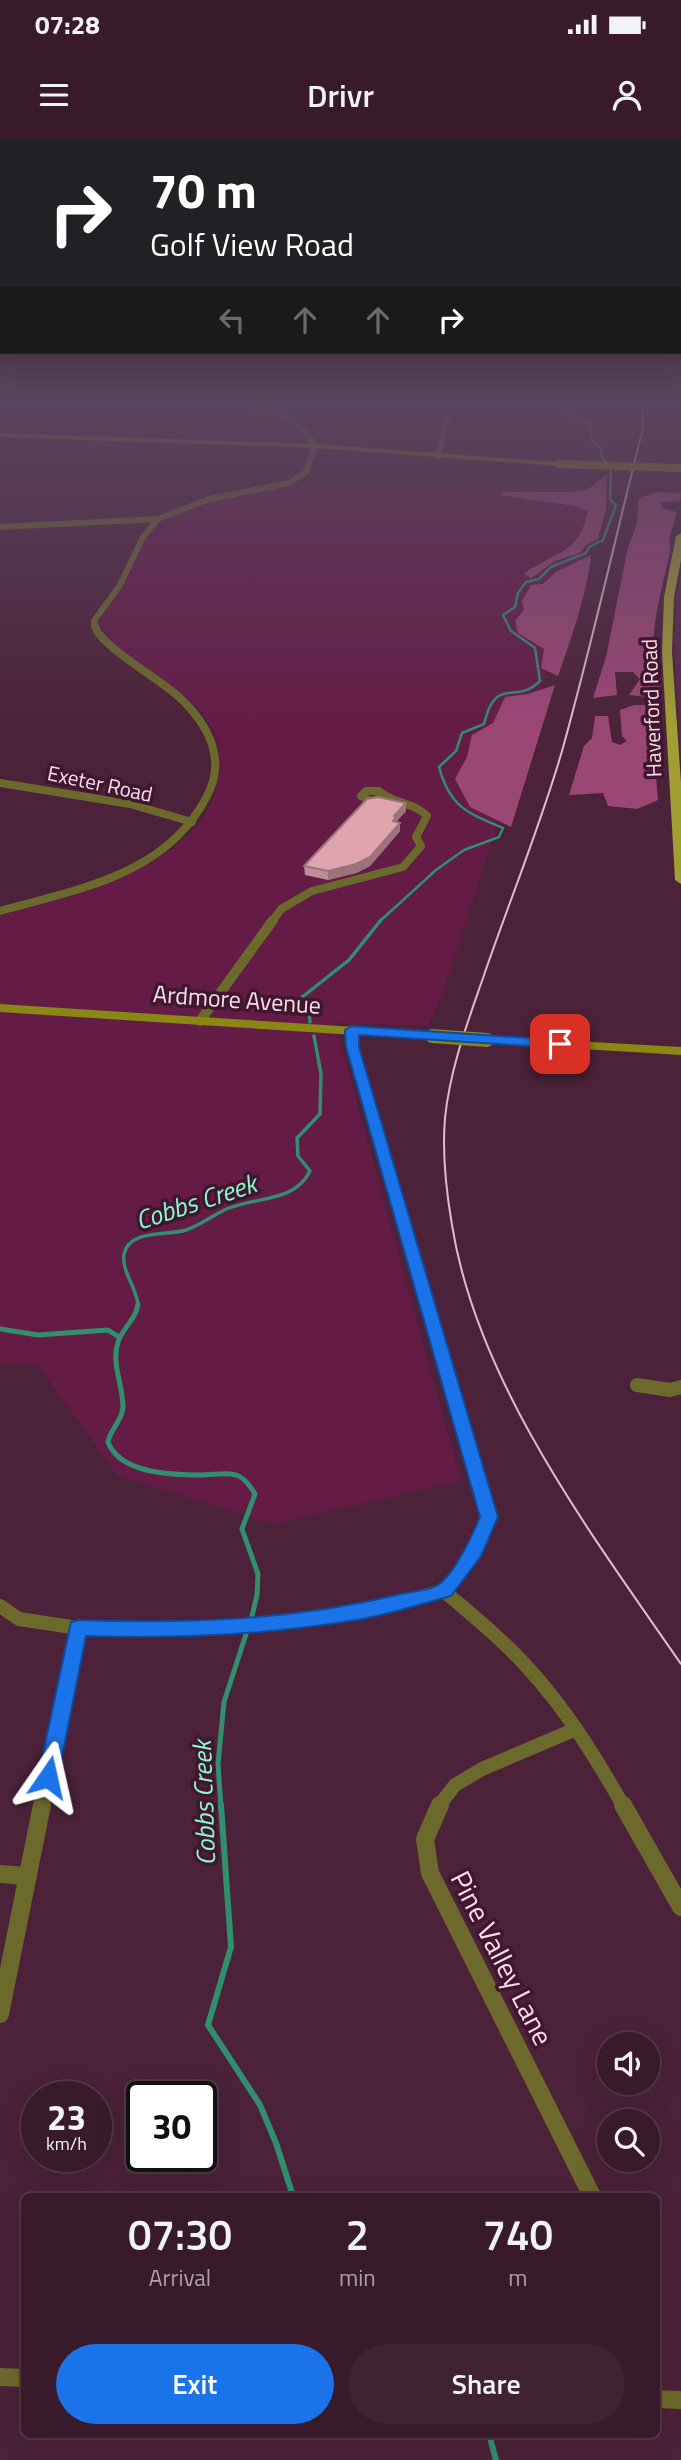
<!DOCTYPE html>
<html lang="en">
<head>
<meta charset="utf-8">
<style>
  :root { --surface:#381a2b; --page:#3f2333; --text:#f1f3f6; --muted:#aba1a9; --line:#523847; --accent:#1a73e8 }
  body { margin:0; font-family:"Titillium Web",sans-serif; background:var(--page); color:var(--text); height:100vh; display:flex; flex-direction:column; font-size:26px; white-space:nowrap }
  * { box-sizing:border-box; margin:0 }
  p { font-size:23px; color:var(--muted) }
  .icon { flex:none; width:38px; height:38px; fill:none; stroke:currentColor; stroke-width:2; stroke-linecap:round; stroke-linejoin:round }
  .map { position:relative; flex:1; overflow:hidden }
  .panel { position:absolute; left:21px; top:2053px; width:639px; height:245px; display:flex; flex-direction:column; background:var(--surface); border-radius:10px; box-shadow:0 7px 28px #0002,0 0 0 2px var(--line) }
  .panel>* { flex:none }
  .banner { position:absolute; left:0px; top:0px; width:682px; height:214px; box-shadow:0 7px 28px #0002,0 0 0 2px var(--line); background:#202124; color:#fff; overflow:hidden }
  .controls { position:absolute; left:597px; top:1892px; display:grid; gap:14px }
  .controls a { display:grid; place-items:center; width:63px; height:63px; border-radius:50%; background:var(--surface); box-shadow:0 7px 28px #0002,0 0 0 2px var(--line); font-size:35px }
  .speed { position:absolute; left:21px; top:1941px; display:flex; gap:14px; font-size:35px; font-weight:700; text-align:center }
  .speed>* { display:grid; place-content:center; width:91px; height:91px; border-radius:50%; background:var(--surface); box-shadow:0 7px 28px #0002,0 0 0 2px var(--line); line-height:1 }
  .speed small { font-size:18px; font-weight:400 }
  .speed .limit { border:4px solid #111; border-radius:10px; background:#fff; color:#111 }
  .pin { position:absolute; display:grid; place-items:center; width:60px; height:60px; color:#fff; margin:-30px; border-radius:14px; box-shadow:0 4px 10px #0006 }
  .me { position:absolute; width:77px; margin:-38px; rotate:11deg; stroke-linejoin:round; filter:drop-shadow(0 0 5px #0008) }
  .turn { display:flex; align-items:center; gap:24px; height:147px; padding:0 35px; font-size:32px }
  .turn .icon { width:91px; height:91px; stroke-width:2.5 }
  .turn b { display:block; font-size:49px; line-height:60px }
  .lanes { display:flex; align-items:center; height:66px; padding:0 35px; background:#0003; justify-content:center; gap:35px; direction:ltr }
  .lanes .off { opacity:.35 }
  .eta { display:flex; justify-content:space-evenly; align-items:center; height:119px; text-align:center }
  .eta b { font-size:42px; font-weight:600; line-height:49px }
  .button { display:flex; gap:14px; margin-top:auto; padding:14px 35px }
  .button a { flex:1; height:80px; border-radius:42px; background:var(--accent); color:#fff; font-size:28px; font-weight:600; line-height:80px; text-align:center }
  .button a+a { background:var(--page); color:var(--text) }
  .status { display:flex; justify-content:space-between; align-items:center; height:49px; padding:0 35px; background:var(--surface); direction:ltr }
  .status svg { height:19px; fill:currentColor }
  header { display:flex; justify-content:space-between; align-items:center; height:91px; padding:0 35px; background:var(--surface); font-size:32px; font-weight:600 }
  .map>svg:first-child { display:block }
  .built { fill:#5a2a44 }
  .green { fill:#641c47 }
  .forest { fill:#9a4776 }
  .lines { fill:none; stroke-linecap:round; stroke-linejoin:round }
  .stream-far3 { stroke:#318e6f; stroke-width:2.5 }
  .stream-far2 { stroke:#318e6f; stroke-width:3.5 }
  .stream-far1 { stroke:#318e6f; stroke-width:5 }
  .stream { stroke:#318e6f; stroke-width:6 }
  .street-far4 { stroke:#6b692c; stroke-width:6 }
  .street-far3 { stroke:#6b692c; stroke-width:8 }
  .street-far2 { stroke:#6b692c; stroke-width:10 }
  .street-far1 { stroke:#6b692c; stroke-width:14 }
  .street { stroke:#6b692c; stroke-width:18 }
  .secondary { fill:#8b8714; fill-rule:evenodd }
  .primary { fill:#a19e34; fill-rule:evenodd }
  .tram { stroke:#dbbdcb; stroke-width:2 }
  .secondary-bridge-far1 { stroke:#8b8714; stroke-width:8 }
  .secondary-bridge { stroke:#8b8714; stroke-width:14 }
  .wall { fill:#c08d96 }
  .shaded-wall { fill:#9c737a }
  .building { fill:#dfa4ae; stroke:#9c737a; stroke-width:2 }
  .route { fill:#1a73e8; stroke:#114b97; stroke-width:2 }
  .labels { text-anchor:middle; stroke-width:7; stroke-linejoin:round; paint-order:stroke }
  .far-street-label { font-size:21px; fill:#f9ddea; stroke:#40172e }
  .street-label { font-size:24px; fill:#f9ddea; stroke:#40172e }
  .water-label { font-size:26px; font-style:italic; fill:#89fdd2; stroke:#40172e }
  .near-street-label { font-size:28px; fill:#f9ddea; stroke:#40172e }
</style>
</head>
<body>
<div class="status"><b>07:28</b><svg viewBox="0 0 49 12"><path d="M0 12V9h3v3zM5 12V6h3v6zM10 12V3h3v9zM15 12V0h3v12zM26 1h20v11H26zM47 4h2v5h-2z"/></svg></div>
<header><svg class="icon" aria-label="menu" viewBox="0 0 24 24"><path d="M4 6h16M4 12h16M4 18h16"/></svg>Drivr<svg class="icon" aria-label="person" viewBox="0 0 24 24"><circle cx="12" cy="8" r="4"/><path d="M4 21q1-7 8-7t8 7"/></svg></header>
<div class="map">
<svg width="681" height="2320" viewBox="0 0 681 2320">
  <rect width="100%" height="100%" fill="#4b2239"/>
  <path class="built" d="M 681,435 L 681,627 L 674,506 L 676,457 Z"/>
  <path class="green" d="M 291,346 L 605,351 L 442,856 L 428,886 L 335,883 L 461,1341 L 273,1384 L 117,1335 L 39,1226 L 0,1223 L 0,776 C 73,752 218,725 219,627 C 219,621 220,612 219,606 C 215,589 200,568 187,557 C 167,540 104,506 99,482 L 148,396 L 163,381 L 187,368 L 235,354 Z"/>
  <path class="forest" d="M 607,335 L 606,369 L 598,399 L 586,405 L 580,413 L 555,421 L 531,438 L 524,434 C 556,410 578,416 588,371 L 574,366 L 502,355 L 503,352 L 573,352 L 588,349 Z
    M 657,352 L 681,353 L 680,361 L 661,362 L 662,368 L 677,372 L 669,399 L 670,412 C 663,444 653,477 653,510 C 654,525 664,544 657,558 L 629,555 L 640,539 L 633,532 L 615,532 L 617,555 L 593,558 L 606,517 L 628,407 L 637,384 L 639,358 Z
    M 591,415 C 587,453 571,500 558,536 L 541,528 L 544,509 L 518,493 L 515,481 L 524,470 L 522,461 L 531,445 L 543,444 L 556,432 Z
    M 555,545 L 511,687 L 470,667 L 455,639 L 467,617 L 472,595 L 493,583 L 505,557 L 528,554 Z
    M 634,565 L 650,565 L 658,660 L 637,669 L 608,666 L 603,653 L 569,655 L 584,606 L 592,598 L 595,576 L 608,576 L 612,602 L 620,605 L 627,601 L 622,596 L 620,570 Z"/>
  <g class="lines">
    <path class="stream-far3" d="M 379,782 L 436,730 L 464,710 L 499,697 L 503,688 C 467,673 450,667 439,627 L 456,611 L 462,593 L 484,584 C 496,534 515,566 540,541 L 535,508 L 511,491 L 503,475 L 515,467 L 518,453 L 526,442 L 539,439 L 551,427 L 586,413 L 589,407 L 603,400 L 616,365 L 610,360 L 611,330 L 602,317 L 601,308 L 591,300 L 590,283 L 571,280 L 570,273 L 561,262"/>
    <path class="stream-far2" d="M 310,882 L 309,870 L 301,858 L 349,820 L 381,780
      M 138,1165 C 137,1148 121,1131 124,1114 C 129,1089 168,1096 186,1090 C 201,1085 214,1074 229,1068 C 257,1057 295,1062 310,1031 L 298,1016 L 297,998 L 320,974 L 321,934 L 314,896"/>
    <path class="stream-far1" d="M 138,1164 C 136,1180 123,1187 118,1202 C 111,1225 123,1244 123,1267 C 123,1279 110,1290 108,1302 C 120,1334 173,1335 202,1335 C 213,1335 225,1332 236,1335 C 245,1338 250,1346 255,1354 L 242,1389 L 258,1434 L 257,1455 L 251,1480
      M 0,1189 L 38,1195 L 108,1190 L 119,1197
      M 221,1667 L 218,1624 L 224,1562 L 248,1488"/>
    <path class="stream" d="M 221,1665 L 231,1807 L 208,1885 L 260,1965 L 276,2003 L 293,2056
      M 489,2294 L 496,2320"/>
    <path class="street-far4" d="M 438,316 L 447,279
      M 0,387 L 158,379
      M 95,488 L 94,481 L 120,445 L 143,397 L 158,379 L 209,359 L 289,343 L 306,332 L 315,306 C 301,276 269,270 239,262"/>
    <path class="street-far3" d="M 0,643 L 130,664 L 192,682
      M 0,771 C 78,749 167,735 207,656 C 227,619 208,584 179,557 C 161,540 99,505 95,486
      M 272,782 L 281,769 L 312,751 L 403,727 L 421,706 L 416,697 L 427,676 C 414,662 393,664 379,651 L 366,651 L 361,656 L 371,661 L 384,657"/>
    <path class="street-far2" d="M 200,881 L 273,780
      M 352,890 L 353,907 L 428,1165"/>
    <path class="street-far1" d="M 637,1245 L 670,1250 L 681,1247
      M 444,1451 C 473,1476 503,1500 528,1528 C 566,1569 596,1618 624,1667
      M 0,1466 L 19,1479 L 78,1488 L 154,1490 L 221,1488 L 351,1474 L 444,1451 L 475,1411 L 489,1377 L 427,1164
      M 42,1667 L 78,1488
      M 438,1667 L 455,1645 L 482,1629 L 576,1589"/>
    <path class="street" d="M 440,1665 L 425,1699 L 430,1733 L 592,2056
      M 623,1665 L 681,1767
      M 0,1734 L 28,1736
      M 0,1874 L 42,1665
      M 0,2237 L 24,2238
      M 656,2259 L 681,2260"/>
    <path class="secondary" d="M 0,293 L 315,304 L 559,322 L 563,324 L 559,326 L 315,308 L 0,297 Z
      M 0,864 L 432,892 L 439,896 L 432,900 L 0,872 Z
      M 487,896 L 681,907 L 681,915 L 482,903 L 480,900 Z"/>
    <path class="primary" d="M 681,393 L 681,420 L 674,457 L 672,512 L 681,643 L 681,744 L 675,740 L 662,512 L 664,457 L 676,396 Z"/>
    <path class="tram" d="M 643,262 L 643,288 C 616,395 592,504 562,611 C 540,687 509,762 483,838 C 467,884 450,929 445,978 C 442,1013 446,1050 452,1085 C 477,1243 592,1395 681,1524"/>
    <path class="secondary-bridge-far1" d="M 559,324 L 681,328"/>
    <path class="secondary-bridge" d="M 432,896 L 487,900"/>
  </g>
  <path class="wall" d="M 406,671 L 396,682 L 400,683 L 400,691 L 370,726 L 356,733 L 328,740 L 305,735 L 304,726 Z"/>
  <path class="shaded-wall" d="M 406,663 L 406,671 L 396,682 L 393,690 L 394,676 Z
    M 400,683 L 400,691 L 370,726 L 356,733 L 328,740 L 328,731 Z"/>
  <path class="building" d="M 378,657 L 406,663 L 394,676 L 396,677 L 393,681 L 400,683 L 370,717 L 356,724 L 328,731 L 304,726 L 367,659 Z"/>
  <linearGradient id="sky" x2="0" y2="1"><stop stop-color="#29131f"/><stop offset="0.45" stop-color="#5b445f"/><stop offset="1" stop-color="#5b445f" stop-opacity="0"/></linearGradient>
  <rect width="681" height="587" fill="url(#sky)"/>
  <path class="route" d="M 352,886 L 560,900 L 567,904 L 560,908 L 359,895 L 359,907 L 498,1377 L 481,1416 L 451,1456 L 444,1458 C 413,1466 381,1477 350,1481 C 262,1495 174,1499 86,1496 L 58,1637 L 55,1643 L 48,1646 L 41,1643 L 38,1637 L 71,1482 L 78,1480 C 185,1484 293,1480 397,1455 C 408,1452 429,1451 438,1445 C 455,1433 472,1396 480,1377 L 346,907 L 345,890 Z"/>
  <g class="labels">
    <g class="far-street-label">
      <text transform="translate(652 568) rotate(-92)" y="7">Haverford Road</text>
      <text transform="translate(100 644) rotate(12)" y="7">Exeter Road</text>
    </g>
    <g class="street-label">
      <text transform="translate(237 860) rotate(4)" y="8">Ardmore Avenue</text>
    </g>
    <g class="water-label">
      <text transform="translate(196 1062) rotate(-18)" y="9">Cobbs Creek</text>
      <text transform="translate(204 1663) rotate(-92)" y="9">Cobbs Creek</text>
    </g>
    <g class="near-street-label">
      <text transform="translate(502 1818) rotate(63)" y="10">Pine Valley Lane</text>
    </g>
  </g>
</svg>
<div class="controls">
<a><svg class="icon" aria-label="sound" viewBox="0 0 24 24"><path d="M4 9h4l5-4v14l-5-4H4zM17 9q2 3 0 6"/></svg></a>
<a><svg class="icon" aria-label="search" viewBox="0 0 24 24"><circle cx="10" cy="10" r="6"/><path d="M15 15l6 6"/></svg></a>
</div>
<div class="speed"><div>23<small>km/h</small></div><div class="limit">30</div></div>
<div class="pin" style="left:560px;top:904px;background:#d93025"><svg class="icon" aria-label="arrive" viewBox="0 0 24 24"><path d="M6 21V4h12l-3 4 3 4H6"/></svg></div>
<svg class="me" style="left:48px;top:1637px" viewBox="-20 -20 40 40"><path d="M0-17L14 15 0 8-14 15z" fill="#1a73e8" stroke="#fff" stroke-width="4"/></svg>
<div class="banner">
<div class="turn"><svg class="icon" aria-label="right" viewBox="0 0 24 24"><path d="M7 20v-9h11M14 6l5 5-5 5"/></svg><div><b>70 m</b>Golf View Road</div></div>
<div class="lanes"><svg class="icon off" aria-label="left" viewBox="0 0 24 24"><path d="M17 20v-9H6M10 6l-5 5 5 5"/></svg><svg class="icon off" aria-label="ahead" viewBox="0 0 24 24"><path d="M12 20V5M6 11l6-6 6 6"/></svg><svg class="icon off" aria-label="ahead" viewBox="0 0 24 24"><path d="M12 20V5M6 11l6-6 6 6"/></svg><svg class="icon" aria-label="right" viewBox="0 0 24 24"><path d="M7 20v-9h11M14 6l5 5-5 5"/></svg></div>
</div>
<section class="panel">
<div class="eta">
<div><b>07:30</b><p>Arrival</p></div>
<div><b>2</b><p>min</p></div>
<div><b>740</b><p>m</p></div>
</div>
<div class="button"><a>Exit</a><a>Share</a></div>
</section>
</div>
</body>
</html>
